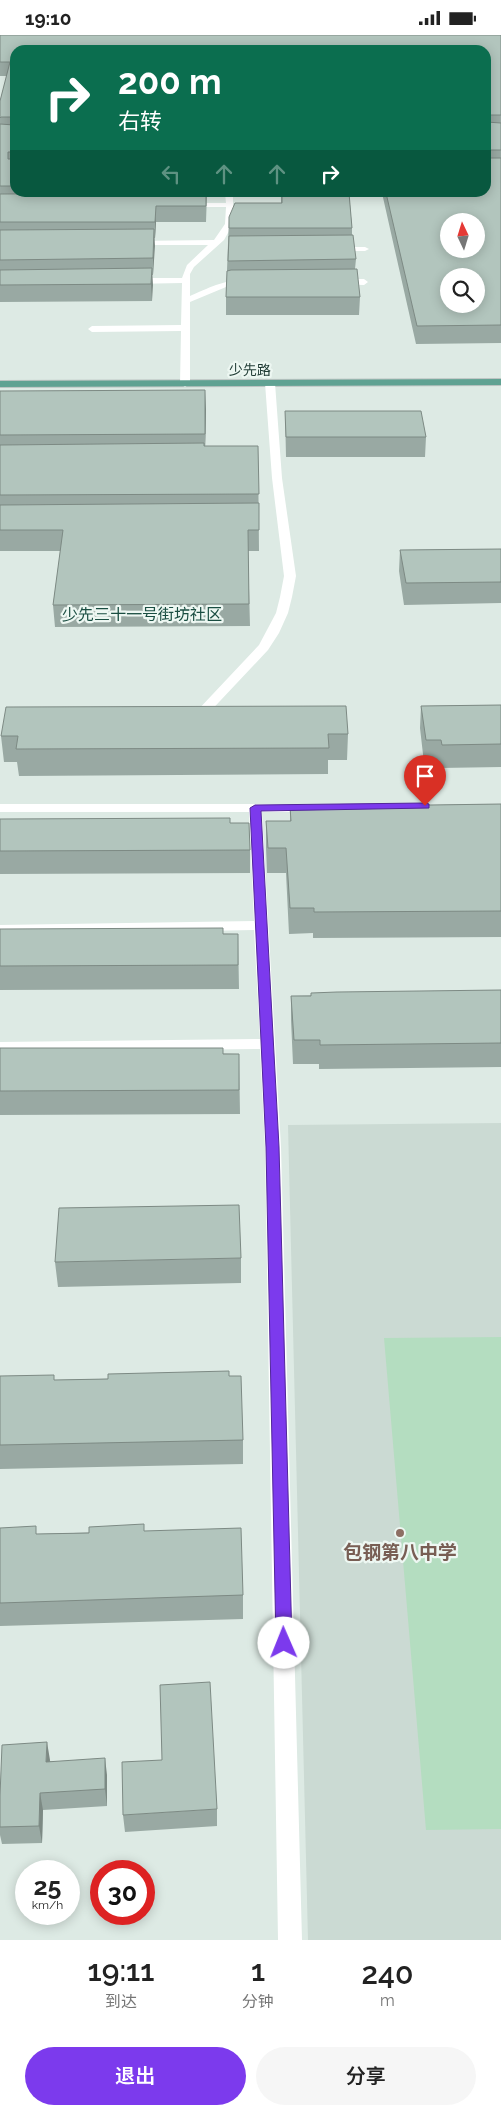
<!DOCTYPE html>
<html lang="zh">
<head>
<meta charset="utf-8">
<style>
  :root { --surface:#fff; --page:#f6f6f6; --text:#222; --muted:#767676; --accent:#7c3aed }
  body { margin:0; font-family:Raleway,"Noto Sans SC",sans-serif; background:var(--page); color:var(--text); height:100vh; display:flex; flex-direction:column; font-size:19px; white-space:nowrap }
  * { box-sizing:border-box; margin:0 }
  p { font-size:16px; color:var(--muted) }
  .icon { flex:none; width:28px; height:28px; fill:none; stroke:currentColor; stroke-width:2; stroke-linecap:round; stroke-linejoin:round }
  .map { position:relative; height:1905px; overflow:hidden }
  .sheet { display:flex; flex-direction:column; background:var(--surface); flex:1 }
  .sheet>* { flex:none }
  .hud { position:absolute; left:10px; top:10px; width:481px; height:152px; border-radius:15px; box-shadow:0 2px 12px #0003; background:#0b6e4f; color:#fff; overflow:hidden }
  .needle { width:32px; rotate:356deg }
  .tools { position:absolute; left:440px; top:178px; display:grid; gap:10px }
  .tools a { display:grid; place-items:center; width:45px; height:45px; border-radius:50%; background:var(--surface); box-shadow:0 2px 12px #0003; font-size:25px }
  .speed { position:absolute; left:15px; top:1825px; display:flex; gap:10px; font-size:25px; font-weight:700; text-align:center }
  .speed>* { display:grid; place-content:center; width:65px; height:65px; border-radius:50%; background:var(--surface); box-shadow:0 2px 12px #0003; line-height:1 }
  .speed small { font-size:12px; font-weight:400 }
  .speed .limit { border:8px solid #d22; background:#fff; color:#111 }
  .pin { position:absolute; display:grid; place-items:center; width:42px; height:42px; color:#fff; margin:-51px -21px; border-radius:50% 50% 50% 0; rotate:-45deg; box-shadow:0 0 5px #0007 }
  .pin .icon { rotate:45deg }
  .me { position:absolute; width:55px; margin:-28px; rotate:359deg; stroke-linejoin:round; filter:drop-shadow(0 0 4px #0008) }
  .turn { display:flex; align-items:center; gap:18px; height:105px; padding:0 25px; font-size:22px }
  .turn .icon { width:65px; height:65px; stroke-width:2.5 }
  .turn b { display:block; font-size:35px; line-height:42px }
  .lanes { display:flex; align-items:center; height:48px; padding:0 25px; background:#0003; justify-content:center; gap:25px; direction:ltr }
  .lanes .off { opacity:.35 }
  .eta { display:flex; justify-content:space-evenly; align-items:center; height:85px; text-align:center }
  .eta b { font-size:30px; font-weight:600; line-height:35px }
  .cta { display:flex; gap:10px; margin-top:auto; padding:10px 25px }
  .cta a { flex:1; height:58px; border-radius:30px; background:var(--accent); color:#fff; font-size:20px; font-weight:600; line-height:58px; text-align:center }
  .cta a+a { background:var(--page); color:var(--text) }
  .status { display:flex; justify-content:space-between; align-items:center; height:35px; padding:0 25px; background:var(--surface); direction:ltr }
  .status svg { height:14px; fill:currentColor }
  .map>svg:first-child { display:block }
  .built { fill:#cbdad3 }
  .green { fill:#b4ddc0 }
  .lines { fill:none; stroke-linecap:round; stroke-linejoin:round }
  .major-casing { stroke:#bcc4c2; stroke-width:2 }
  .minor { fill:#fff; fill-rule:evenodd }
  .major { fill:#5fa292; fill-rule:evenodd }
  .wall { fill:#99a9a3 }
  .shaded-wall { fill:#7d8a84 }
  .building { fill:#b2c5bd; stroke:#7d8a84; fill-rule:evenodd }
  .route { fill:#7c3aed; stroke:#51269a }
  .education-dot { fill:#8d6e63; stroke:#edf7f2; stroke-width:2 }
  .labels { text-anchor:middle; stroke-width:4.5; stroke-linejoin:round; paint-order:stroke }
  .far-street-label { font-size:14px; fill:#1e3a33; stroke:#edf7f2 }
  .far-quarter-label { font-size:16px; fill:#194d41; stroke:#edf7f2 }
  .near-education-label { font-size:19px; font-weight:bold; fill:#785e54; stroke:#edf7f2 }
</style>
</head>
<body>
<div class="status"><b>19:10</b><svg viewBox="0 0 49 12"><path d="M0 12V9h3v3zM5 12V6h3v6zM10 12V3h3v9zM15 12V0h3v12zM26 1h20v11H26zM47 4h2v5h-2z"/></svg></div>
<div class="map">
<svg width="501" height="1905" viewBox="0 0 501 1905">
  <rect width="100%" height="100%" fill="#ddeae4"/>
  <path class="built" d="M 501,1088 L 501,1905 L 308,1905 L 288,1090 Z"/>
  <path class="green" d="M 501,1302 L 501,1794 L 426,1795 L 384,1303 Z"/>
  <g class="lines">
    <defs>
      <path id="major" d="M 501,344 L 501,350 L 0,352 L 0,346 Z"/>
    </defs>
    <use href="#major" class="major-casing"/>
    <path class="minor" d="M 225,158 L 233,158 L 233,189 L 224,205 L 194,232 L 190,239 L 190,261 C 204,255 236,239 249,248 L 245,251 L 226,252 L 190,267 L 190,349 L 185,352 L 180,349 L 181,296 L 92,297 L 88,294 L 92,291 L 181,290 L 182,248 L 131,249 L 127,246 L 131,243 L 182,243 L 187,230 L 208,210 L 134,210 L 130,208 L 134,206 L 214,205 L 225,189 L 226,172 L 188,172 L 184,170 L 188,168 L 226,168 Z
      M 333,212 L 365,212 L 369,214 L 365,216 L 333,216 Z
      M 338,244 L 364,244 L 368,247 L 364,250 L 335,249 L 335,245 Z
      M 270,345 L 275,348 L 282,443 L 296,541 L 292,562 L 288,578 L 279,598 L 268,615 L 204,683 L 200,684 L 194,680 L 196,677 L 259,610 L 276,578 L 280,562 L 284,541 L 272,443 L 265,348 Z
      M 0,769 L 308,769 L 315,773 L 308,777 L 262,777 L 281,1112 L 302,1905 L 278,1905 L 265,1112 L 260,1014 L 0,1017 L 0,1007 L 260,1004 L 254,895 L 0,900 L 0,890 L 254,886 L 249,777 L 0,777 Z"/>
    <use href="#major" class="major"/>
  </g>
  <path class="wall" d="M 0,0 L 501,0 L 501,308 L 416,309 L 382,158 L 486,158 L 486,15 L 15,15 L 15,158 L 207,158 L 206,187 L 156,187 L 155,203 L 154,203 L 153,240 L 152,240 L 152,266 L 0,267 L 0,66 L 7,41 L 0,41 Z
    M 281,158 L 349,158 L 352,193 L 352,200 L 356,224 L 355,234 L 360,262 L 359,280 L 226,280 L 226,262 L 229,182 L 281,168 Z
    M 0,356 L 206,374 L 205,411 L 258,411 L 259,516 L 248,516 L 250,591 L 55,592 L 53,570 L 61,516 L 0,516 Z
    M 285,376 L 426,402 L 425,422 L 286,422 Z
    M 501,514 L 501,568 L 404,570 L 399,536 L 400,515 Z
    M 501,670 L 501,732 L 440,733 L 439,728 L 424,728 L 420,693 L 421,671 Z
    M 348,699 L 347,725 L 328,725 L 328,739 L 19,741 L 17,727 L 4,727 L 1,701 Z
    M 501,769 L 501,902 L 313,903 L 313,898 L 289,899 L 286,838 L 267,838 L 266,812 L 266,786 L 290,786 L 290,772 Z
    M 0,784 L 230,788 L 250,815 L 250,838 L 0,839 Z
    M 0,894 L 238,899 L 239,954 L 0,955 Z
    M 501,955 L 501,1032 L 319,1034 L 319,1029 L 293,1029 L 291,985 L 291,961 Z
    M 0,1013 L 239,1019 L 240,1079 L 0,1080 Z
    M 241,1223 L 241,1248 L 58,1252 L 55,1227 Z
    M 0,1341 L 55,1345 L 230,1341 L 243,1405 L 243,1429 L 0,1434 Z
    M 0,1493 L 37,1499 L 145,1496 L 243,1560 L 243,1584 L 0,1591 Z
    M 50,1726 L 107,1740 L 107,1771 L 43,1775 L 42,1808 L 2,1809 L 0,1800 L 0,1761 Z
    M 217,1774 L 217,1791 L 125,1797 L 123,1780 Z"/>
  <path class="shaded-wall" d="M 156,171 L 156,187 L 155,203 L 155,187 Z
    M 154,194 L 155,211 L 153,240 L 153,223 Z
    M 152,233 L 153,250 L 152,266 L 151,249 Z
    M 205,355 L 206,374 L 205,419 Z
    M 47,1707 L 50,1725 L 49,1744 L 46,1727 Z
    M 105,1723 L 107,1740 L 107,1771 L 105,1754 Z
    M 40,1758 L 43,1775 L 42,1808 L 39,1791 Z"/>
  <path class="building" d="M 0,0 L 501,0 L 501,80 L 487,80 L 486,81 L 486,15 L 15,15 L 15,83 L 14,82 L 1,82 L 0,83 L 0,66 L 10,27 L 0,27 Z
    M 15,86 L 15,117 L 8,117 L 8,124 L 15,124 L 15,151 L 0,151 L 0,89 L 14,90 Z
    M 486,87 L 501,88 L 501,115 L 487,115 L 486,116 Z
    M 486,123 L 501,123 L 501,290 L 417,291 L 386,158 L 486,158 ZM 449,186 L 476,186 L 476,214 L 449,214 ZM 449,241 L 476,241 L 476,269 L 449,269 Z
    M 206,158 L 206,171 L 156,171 L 155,187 L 0,187 L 0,159 Z
    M 282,158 L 349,158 L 352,193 L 229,193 L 229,182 L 235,168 L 282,168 Z
    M 154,194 L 153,223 L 0,225 L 0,195 Z
    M 353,200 L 356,224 L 228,226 L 229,201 Z
    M 152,233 L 151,249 L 0,250 L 0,235 Z
    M 357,234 L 360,262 L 226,262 L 227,236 L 231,235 Z
    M 205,355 L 205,399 L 0,400 L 0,356 Z
    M 285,376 L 421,376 L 426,402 L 286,402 Z
    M 204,408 L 204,411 L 258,411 L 259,459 L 0,460 L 0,410 Z
    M 259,468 L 259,495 L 248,495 L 249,569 L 53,570 L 63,495 L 0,495 L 0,470 Z
    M 501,514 L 501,547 L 406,548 L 400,515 Z
    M 501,670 L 501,709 L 442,710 L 441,705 L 426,705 L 421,671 Z
    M 346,671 L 348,699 L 328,699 L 329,713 L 16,714 L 18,701 L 1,701 L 6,672 Z
    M 501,769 L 501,876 L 314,877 L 314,873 L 290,873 L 286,813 L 268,813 L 266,786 L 291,786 L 290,772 Z
    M 230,783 L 230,788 L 249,788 L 250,815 L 0,816 L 0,784 Z
    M 223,893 L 223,899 L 238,899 L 238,930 L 0,931 L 0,894 Z
    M 501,955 L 501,1008 L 320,1010 L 320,1005 L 294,1005 L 291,961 L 311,961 L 311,958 L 337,957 Z
    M 0,1013 L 223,1013 L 223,1019 L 239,1019 L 239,1055 L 0,1056 Z
    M 239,1170 L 241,1223 L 55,1227 L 59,1173 Z
    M 229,1336 L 229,1341 L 241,1341 L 243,1405 L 0,1410 L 0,1341 L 54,1340 L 54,1345 L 108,1344 L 108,1339 Z
    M 144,1489 L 144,1496 L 241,1493 L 243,1560 L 0,1568 L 0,1493 L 36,1491 L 36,1499 L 89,1498 L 89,1492 Z
    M 210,1647 L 217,1774 L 123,1780 L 122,1727 L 162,1725 L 160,1650 Z
    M 47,1707 L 46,1727 L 105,1723 L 105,1754 L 40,1758 L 39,1791 L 0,1792 L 0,1761 L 2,1710 Z"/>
  <path class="route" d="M 425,768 L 429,769 L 429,773 L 261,776 L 279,1112 L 292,1608 L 289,1613 L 284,1615 L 278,1613 L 276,1608 L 266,1112 L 250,773 L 255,770 Z"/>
  <circle class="education-dot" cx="400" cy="1498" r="5"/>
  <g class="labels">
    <g class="far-street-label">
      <text x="250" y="340">少先路</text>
    </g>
    <g class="far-quarter-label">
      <text x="142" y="585">少先三十一号街坊社区</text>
    </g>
    <g class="near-education-label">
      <text x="400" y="1524">包钢第八中学</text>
    </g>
  </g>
</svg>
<div class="tools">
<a><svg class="needle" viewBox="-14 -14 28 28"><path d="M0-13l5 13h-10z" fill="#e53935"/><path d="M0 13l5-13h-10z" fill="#767676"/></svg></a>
<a><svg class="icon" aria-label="search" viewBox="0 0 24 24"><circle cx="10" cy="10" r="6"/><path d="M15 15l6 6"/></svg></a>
</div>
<div class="speed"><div>25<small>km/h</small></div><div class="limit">30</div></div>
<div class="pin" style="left:425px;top:771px;background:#d93025"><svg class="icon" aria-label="arrive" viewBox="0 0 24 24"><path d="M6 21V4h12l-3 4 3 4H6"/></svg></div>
<svg class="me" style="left:284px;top:1608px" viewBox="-20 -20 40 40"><circle r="19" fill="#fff"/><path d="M0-13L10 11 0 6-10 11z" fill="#7c3aed"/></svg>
<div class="hud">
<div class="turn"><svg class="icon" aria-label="right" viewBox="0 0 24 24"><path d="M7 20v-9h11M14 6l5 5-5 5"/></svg><div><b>200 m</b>右转</div></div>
<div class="lanes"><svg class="icon off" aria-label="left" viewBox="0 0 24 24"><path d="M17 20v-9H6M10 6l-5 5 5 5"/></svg><svg class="icon off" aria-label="ahead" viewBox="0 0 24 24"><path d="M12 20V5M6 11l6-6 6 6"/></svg><svg class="icon off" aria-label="ahead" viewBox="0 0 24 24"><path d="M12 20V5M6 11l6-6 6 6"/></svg><svg class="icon" aria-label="right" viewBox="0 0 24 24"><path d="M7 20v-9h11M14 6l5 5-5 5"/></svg></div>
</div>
</div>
<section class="sheet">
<div class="eta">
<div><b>19:11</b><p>到达</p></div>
<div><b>1</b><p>分钟</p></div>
<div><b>240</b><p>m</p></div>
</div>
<div class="cta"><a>退出</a><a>分享</a></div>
</section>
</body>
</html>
